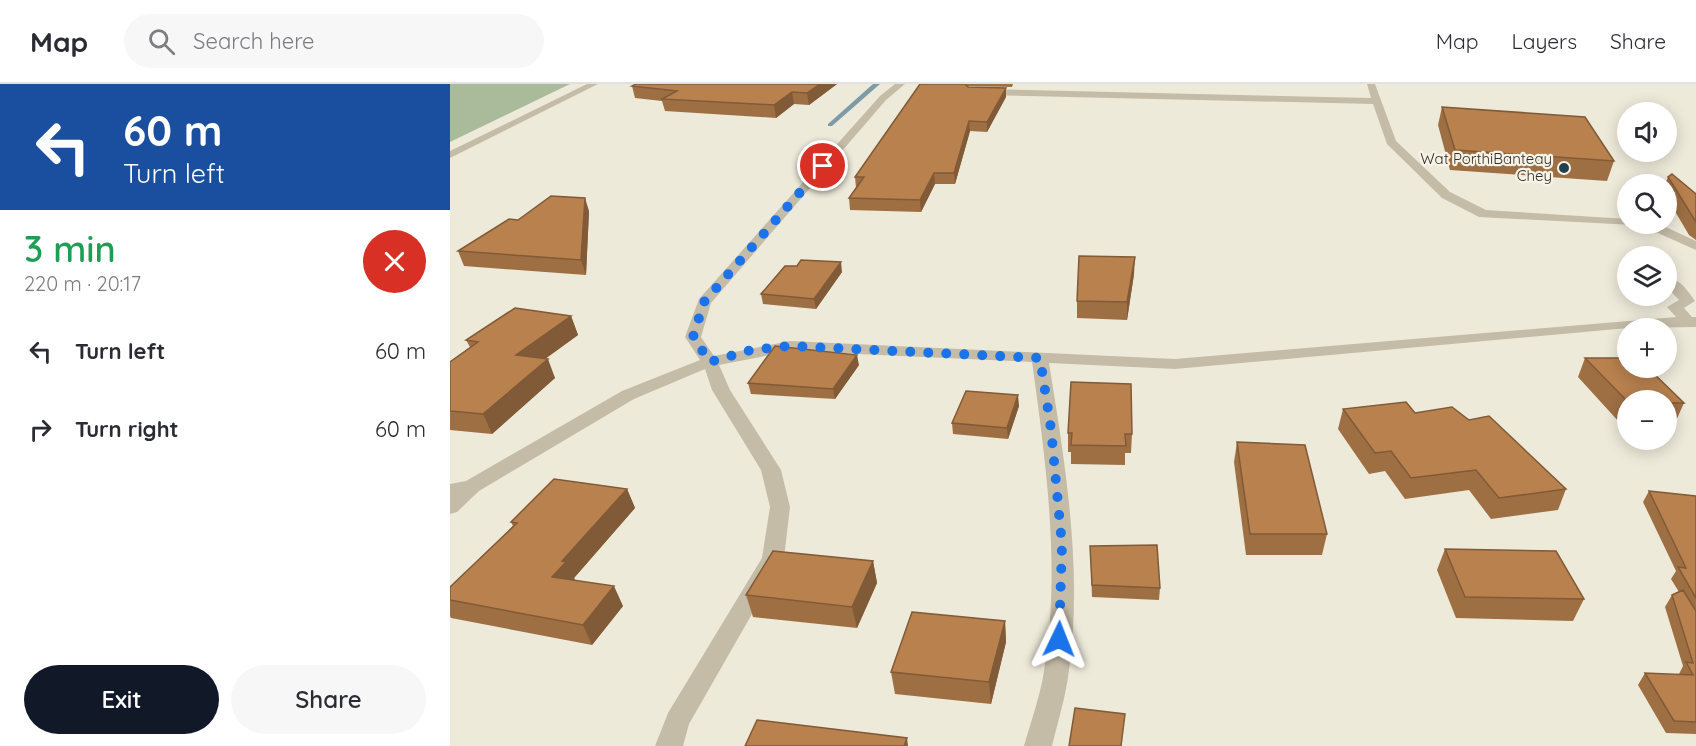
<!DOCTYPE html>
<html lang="en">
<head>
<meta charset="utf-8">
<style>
  :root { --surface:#fff; --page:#f7f7f7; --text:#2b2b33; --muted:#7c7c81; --line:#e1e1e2; --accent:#111827 }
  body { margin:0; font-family:Quicksand,sans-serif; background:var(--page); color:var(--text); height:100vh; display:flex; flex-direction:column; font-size:22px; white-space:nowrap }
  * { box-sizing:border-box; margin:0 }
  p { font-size:20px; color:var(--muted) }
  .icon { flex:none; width:33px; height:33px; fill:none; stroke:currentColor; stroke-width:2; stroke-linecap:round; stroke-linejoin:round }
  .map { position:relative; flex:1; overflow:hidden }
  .drawer { display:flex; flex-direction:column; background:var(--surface); width:450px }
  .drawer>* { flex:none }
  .banner { background:#1a4fa0; color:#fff; overflow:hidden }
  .controls { position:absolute; left:1167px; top:18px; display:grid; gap:12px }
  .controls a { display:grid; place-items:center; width:60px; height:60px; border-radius:50%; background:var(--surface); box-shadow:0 3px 15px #0003; font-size:30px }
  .pin { position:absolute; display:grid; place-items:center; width:51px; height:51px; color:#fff; margin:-26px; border:3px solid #fff; border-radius:50%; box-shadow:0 2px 6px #0007 }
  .me { position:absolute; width:66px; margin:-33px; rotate:2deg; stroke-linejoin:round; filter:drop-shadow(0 0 4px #0008) }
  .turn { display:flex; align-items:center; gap:21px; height:126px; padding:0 24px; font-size:27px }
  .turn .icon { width:78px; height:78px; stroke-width:2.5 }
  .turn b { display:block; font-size:42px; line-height:51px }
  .round { display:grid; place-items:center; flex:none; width:63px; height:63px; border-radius:32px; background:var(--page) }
  .headline { display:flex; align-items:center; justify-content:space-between; height:102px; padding:0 24px }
  h1 { font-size:36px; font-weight:600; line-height:45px; color:#1e9e55 }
  .button { display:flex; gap:12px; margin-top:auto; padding:12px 24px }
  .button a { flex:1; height:69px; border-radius:36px; background:var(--accent); color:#fff; font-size:24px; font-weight:600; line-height:69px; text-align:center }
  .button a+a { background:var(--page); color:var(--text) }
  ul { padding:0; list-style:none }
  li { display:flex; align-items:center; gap:18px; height:78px; padding:0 24px }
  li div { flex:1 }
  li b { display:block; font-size:22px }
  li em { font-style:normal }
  header { display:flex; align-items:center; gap:36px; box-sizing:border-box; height:84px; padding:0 30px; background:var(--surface); border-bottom:2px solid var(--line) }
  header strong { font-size:28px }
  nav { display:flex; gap:33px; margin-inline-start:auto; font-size:21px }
  .search { width:420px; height:54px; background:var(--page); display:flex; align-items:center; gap:15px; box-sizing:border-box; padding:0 21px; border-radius:33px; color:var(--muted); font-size:22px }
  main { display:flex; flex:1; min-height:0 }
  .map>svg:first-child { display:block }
  .green { fill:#aabb9c }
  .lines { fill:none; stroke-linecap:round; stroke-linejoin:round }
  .stream { fill:#7d9ca8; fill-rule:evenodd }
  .street { fill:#c5bca8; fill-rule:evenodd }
  .wall { fill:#9e6f43 }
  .shaded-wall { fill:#815a37 }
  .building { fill:#b8814e; stroke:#815a37; stroke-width:1.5 }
  .route { stroke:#1a73e8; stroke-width:10; stroke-dasharray:0 18 }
  .poi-dot { fill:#21414f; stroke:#f7f3e6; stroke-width:2 }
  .labels { text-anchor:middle; stroke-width:4.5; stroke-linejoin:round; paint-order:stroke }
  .far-poi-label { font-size:15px; fill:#322d27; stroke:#f7f3e6; text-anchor:end }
</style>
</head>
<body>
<header>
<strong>Map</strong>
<div class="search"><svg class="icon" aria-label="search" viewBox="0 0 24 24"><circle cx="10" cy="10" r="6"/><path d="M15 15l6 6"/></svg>Search here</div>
<nav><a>Map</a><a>Layers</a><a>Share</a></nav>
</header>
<main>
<section class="drawer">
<div class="banner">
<div class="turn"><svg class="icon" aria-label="left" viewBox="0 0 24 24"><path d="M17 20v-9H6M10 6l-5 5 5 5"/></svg><div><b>60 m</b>Turn left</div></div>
</div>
<div class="headline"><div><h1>3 min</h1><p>220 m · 20:17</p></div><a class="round" style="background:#d93025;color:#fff"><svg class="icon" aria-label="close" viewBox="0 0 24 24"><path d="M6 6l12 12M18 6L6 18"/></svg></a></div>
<ul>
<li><svg class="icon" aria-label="left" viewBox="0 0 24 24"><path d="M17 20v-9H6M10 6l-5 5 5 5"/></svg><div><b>Turn left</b></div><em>60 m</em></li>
<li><svg class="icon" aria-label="right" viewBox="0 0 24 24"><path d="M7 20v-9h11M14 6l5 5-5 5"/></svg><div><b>Turn right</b></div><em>60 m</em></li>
</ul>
<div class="button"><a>Exit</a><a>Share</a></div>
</section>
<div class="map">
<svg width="1246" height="662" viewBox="0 0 1246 662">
  <rect width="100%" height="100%" fill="#eeeada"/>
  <path class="green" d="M 0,0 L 120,0 L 0,58 Z"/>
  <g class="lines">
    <path class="stream" d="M 423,0 L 430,0 L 382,42 L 378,42 L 378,40 Z"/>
    <path class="street" d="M 137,0 L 148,0 L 0,74 L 0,67 Z
      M 445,0 L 455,0 L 436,16 L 261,219 L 251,253 L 264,272 L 340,257 L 725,275 L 1226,233 L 1217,223 L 1229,216 L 1216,202 L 1216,195 C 1229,193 1238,207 1245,217 L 1234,224 L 1242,233 L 1246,233 L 1246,243 L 1178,244 L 725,285 L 599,279 C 615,378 633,485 619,586 C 616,612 608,637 602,662 L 574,662 C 581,637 590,613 594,587 C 611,487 596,378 582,278 L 340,267 L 269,281 L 280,306 L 331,386 L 340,423 L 334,474 L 239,640 L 233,662 L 205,662 L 218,629 L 312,474 L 320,423 L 311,386 L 262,306 L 255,285 L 184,315 L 29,407 L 7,428 L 0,430 L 0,400 L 16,397 L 172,307 L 250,276 L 235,253 L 249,215 L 430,12 Z
      M 917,0 L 925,0 L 946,57 L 1000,108 L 1036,126 L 1178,135 L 1178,140 L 1209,140 L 1246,157 L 1246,166 L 1199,145 L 1183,141 L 1029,133 L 992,114 L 937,60 L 923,20 L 533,11 L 528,8 L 533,5 L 921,14 Z"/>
  </g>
  <path class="wall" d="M 186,0 L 387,0 L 359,21 L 344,20 L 326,34 L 215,27 L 212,17 L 185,14 L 182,2 Z
    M 470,0 L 563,0 L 562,3 L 519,2 L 518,3 L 556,13 L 537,48 L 520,47 L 505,100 L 485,100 L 471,128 L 400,126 L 399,114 L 406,104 L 405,93 Z
    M 992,23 L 1164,77 L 1157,97 L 1000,86 L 988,41 Z
    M 1218,93 L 1246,110 L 1246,156 L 1239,151 L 1216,112 L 1216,100 L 1215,100 Z
    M 139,127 L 136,191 L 14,182 L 8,167 Z
    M 392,188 L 366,225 L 313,220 L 311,210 Z
    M 684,190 L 677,236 L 627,234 L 627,217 Z
    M 121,232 L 128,251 L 95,275 L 105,294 L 42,350 L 0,346 L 0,278 L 20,263 L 16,256 Z
    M 1135,274 L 1234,319 L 1225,339 L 1216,339 L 1216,316 L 1178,316 L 1178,339 L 1170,339 L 1128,293 Z
    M 409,281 L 385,315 L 301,310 L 298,299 Z
    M 569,322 L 558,355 L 503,350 L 502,339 Z
    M 893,325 L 965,329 L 1116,405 L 1108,426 L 1041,435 L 1019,406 L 955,415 L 935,387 L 919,390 L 888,345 Z
    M 618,349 L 682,350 L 681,369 L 675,369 L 675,381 L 621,380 L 621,368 L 618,368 Z
    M 787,358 L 877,450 L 872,471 L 796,471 L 784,378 Z
    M 177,405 L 185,424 L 124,494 L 125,497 L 173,522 L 142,561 L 1,534 L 0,532 L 0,503 L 63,442 L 61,438 Z
    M 1199,407 L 1246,412 L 1246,650 L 1216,649 L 1188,601 L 1195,589 L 1229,591 L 1229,590 L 1233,582 L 1215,523 L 1222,511 L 1229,508 L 1221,495 L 1226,487 L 1193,418 Z
    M 640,462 L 710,504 L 709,516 L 642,513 Z
    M 995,465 L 1134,515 L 1123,537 L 1006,534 L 987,486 Z
    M 423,477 L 427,499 L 407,544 L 303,533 L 296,511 Z
    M 555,537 L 556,558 L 541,620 L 445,610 L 441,588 Z"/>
  <path class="shaded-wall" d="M 370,0 L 387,0 L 359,21 L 357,9 Z
    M 556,4 L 556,13 L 537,48 L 537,38 Z
    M 342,8 L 344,20 L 326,34 L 324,21 Z
    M 519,37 L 520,47 L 505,100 L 504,89 Z
    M 484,89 L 485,100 L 471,128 L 470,116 Z
    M 135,114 L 139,127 L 136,191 L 131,176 Z
    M 685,173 L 684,190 L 677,236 L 677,218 Z
    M 391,178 L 392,188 L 366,225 L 364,215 Z
    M 121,232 L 128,251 L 74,290 L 66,271 Z
    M 407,271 L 409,281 L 385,315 L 383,305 Z
    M 98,275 L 105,294 L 42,350 L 33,330 Z
    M 568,311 L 569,322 L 558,355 L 557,344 Z
    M 177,405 L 185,424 L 124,494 L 126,498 L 102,493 L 112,477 Z
    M 423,477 L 427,499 L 407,544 L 402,523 Z
    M 164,502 L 173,522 L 142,561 L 133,541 Z
    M 555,537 L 556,558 L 541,620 L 539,598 Z
    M 457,654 L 458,662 L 454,662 Z"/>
  <path class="building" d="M 186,0 L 370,0 L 357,9 L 342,8 L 324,21 L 212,15 L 227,7 L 182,2 Z
    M 470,0 L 515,0 L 518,3 L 556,4 L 537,38 L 519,37 L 504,89 L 484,89 L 470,116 L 399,114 L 414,93 L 405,93 Z
    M 992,23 L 1135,33 L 1164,77 L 1005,66 Z
    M 1222,90 L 1246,110 L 1246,138 L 1218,93 Z
    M 101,112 L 135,114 L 131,176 L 8,167 L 59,135 L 68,136 Z
    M 629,172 L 685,173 L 677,218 L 627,217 Z
    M 351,176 L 391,178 L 364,215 L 311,210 L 335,182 L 347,182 Z
    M 65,224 L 121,232 L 66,271 L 98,275 L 33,330 L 0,327 L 0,278 L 28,258 L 16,256 Z
    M 325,262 L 407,271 L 383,305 L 298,299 Z
    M 1135,274 L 1178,274 L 1178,284 L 1198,284 L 1234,319 L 1216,319 L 1216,316 L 1178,316 L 1178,318 Z
    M 621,298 L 681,300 L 682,350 L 675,350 L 676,362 L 621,361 L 622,349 L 618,349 Z
    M 516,307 L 568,311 L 557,344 L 502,339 Z
    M 956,318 L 965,329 L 1002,323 L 1019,336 L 1039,332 L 1116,405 L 1049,414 L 1026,386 L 961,394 L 941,367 L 925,369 L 893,325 Z
    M 787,358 L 855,361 L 877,450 L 800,450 Z
    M 104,395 L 177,405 L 112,477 L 116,478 L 102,493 L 164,502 L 133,541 L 0,516 L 0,503 L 67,439 L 61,438 Z
    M 1199,407 L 1246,412 L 1246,514 L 1228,483 L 1236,484 Z
    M 707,461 L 710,504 L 642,501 L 640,462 Z
    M 995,465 L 1106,467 L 1134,515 L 1015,513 Z
    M 323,467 L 423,477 L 402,523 L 296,511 Z
    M 1233,506 L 1246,527 L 1246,638 L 1224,637 L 1195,589 L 1243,591 L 1236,578 L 1243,579 L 1222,511 Z
    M 462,528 L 555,537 L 539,598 L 441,588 Z
    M 625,624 L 675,630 L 671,662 L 619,662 Z
    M 307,636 L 457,654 L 454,662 L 295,662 Z"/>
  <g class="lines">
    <path class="route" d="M 373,82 L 254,218 L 243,253 L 260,278 L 301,266 L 340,262 L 590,274 L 601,345 L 612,461 L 609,555"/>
  </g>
  <circle class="poi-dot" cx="1114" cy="84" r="6"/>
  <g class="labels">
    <g class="far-poi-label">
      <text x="1102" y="80">Wat PorthiBanteay<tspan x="1102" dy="17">Chey</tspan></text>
    </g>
  </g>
</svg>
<div class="controls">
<a><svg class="icon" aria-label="sound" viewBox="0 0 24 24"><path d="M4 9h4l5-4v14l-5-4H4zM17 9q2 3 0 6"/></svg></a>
<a><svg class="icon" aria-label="search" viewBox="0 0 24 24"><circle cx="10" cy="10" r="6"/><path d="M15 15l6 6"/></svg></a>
<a><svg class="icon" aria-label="layers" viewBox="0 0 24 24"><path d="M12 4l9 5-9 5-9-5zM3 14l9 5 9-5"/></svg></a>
<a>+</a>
<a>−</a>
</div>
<div class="pin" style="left:373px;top:82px;background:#d93025"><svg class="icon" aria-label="arrive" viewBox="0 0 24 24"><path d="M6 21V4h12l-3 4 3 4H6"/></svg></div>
<svg class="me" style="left:609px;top:555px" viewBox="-20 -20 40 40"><path d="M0-17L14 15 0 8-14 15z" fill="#1a73e8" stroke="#fff" stroke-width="4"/></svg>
</div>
</main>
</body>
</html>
